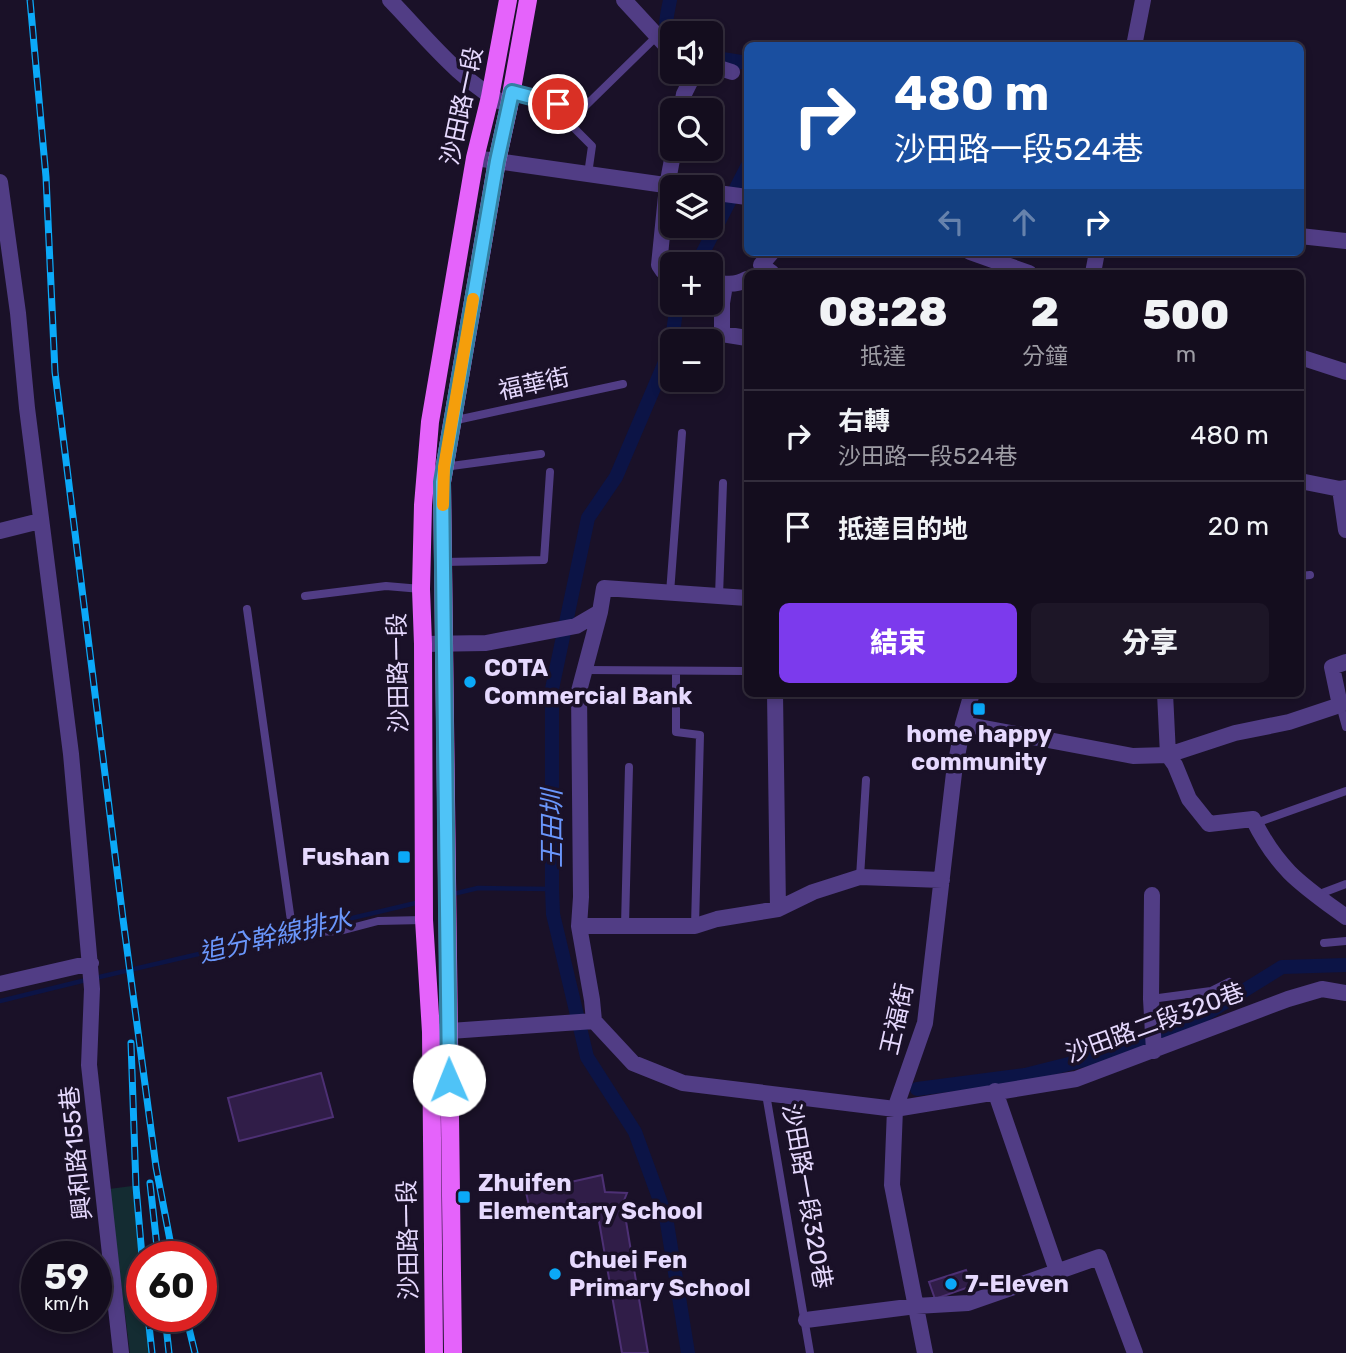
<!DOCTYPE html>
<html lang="zh-TW">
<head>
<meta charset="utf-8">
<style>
  :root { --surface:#140d1e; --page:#1d1627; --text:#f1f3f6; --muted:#9d9ca4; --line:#332d3c; --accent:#7c3aed }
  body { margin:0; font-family:Rubik,"Noto Sans TC",sans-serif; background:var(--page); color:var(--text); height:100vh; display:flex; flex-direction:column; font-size:26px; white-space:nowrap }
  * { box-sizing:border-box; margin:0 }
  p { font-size:23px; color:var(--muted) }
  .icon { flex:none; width:38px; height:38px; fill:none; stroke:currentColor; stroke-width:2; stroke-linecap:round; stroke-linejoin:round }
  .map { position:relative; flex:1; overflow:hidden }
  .drawer { position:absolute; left:744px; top:270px; width:560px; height:427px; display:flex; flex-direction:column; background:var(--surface); border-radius:10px; box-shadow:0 4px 10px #0003,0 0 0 2px var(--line) }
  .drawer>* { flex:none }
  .top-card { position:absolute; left:744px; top:42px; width:560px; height:214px; border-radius:10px; box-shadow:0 4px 10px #0003,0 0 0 2px var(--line); background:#1a4fa0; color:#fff; overflow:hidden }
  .buttons { position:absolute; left:660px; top:21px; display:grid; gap:14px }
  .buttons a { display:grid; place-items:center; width:63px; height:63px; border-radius:10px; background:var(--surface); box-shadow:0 4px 10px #0003,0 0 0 2px var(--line); font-size:35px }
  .speed { position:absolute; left:21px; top:1241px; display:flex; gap:14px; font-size:35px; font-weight:700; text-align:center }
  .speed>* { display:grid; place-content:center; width:91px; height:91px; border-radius:50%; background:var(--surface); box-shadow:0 4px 10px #0003,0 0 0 2px var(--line); line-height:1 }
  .speed small { font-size:18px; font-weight:400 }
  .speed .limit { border:10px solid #d22; background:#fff; color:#111 }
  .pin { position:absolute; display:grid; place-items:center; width:60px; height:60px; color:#fff; margin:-30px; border:4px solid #fff; border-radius:50%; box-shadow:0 2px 7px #0007 }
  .me { position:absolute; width:77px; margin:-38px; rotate:359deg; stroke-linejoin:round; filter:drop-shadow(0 0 5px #0008) }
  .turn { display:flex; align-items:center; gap:24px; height:147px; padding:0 35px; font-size:32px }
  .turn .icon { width:91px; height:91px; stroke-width:2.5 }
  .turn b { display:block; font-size:49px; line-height:60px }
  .lanes { display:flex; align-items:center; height:66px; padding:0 35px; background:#0003; justify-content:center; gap:35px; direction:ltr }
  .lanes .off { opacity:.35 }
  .eta { display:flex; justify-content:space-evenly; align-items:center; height:119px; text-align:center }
  .eta b { font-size:42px; font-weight:800; line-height:49px }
  .primary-button { display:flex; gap:14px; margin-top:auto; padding:14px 35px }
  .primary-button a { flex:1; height:80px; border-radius:10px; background:var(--accent); color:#fff; font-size:28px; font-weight:800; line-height:80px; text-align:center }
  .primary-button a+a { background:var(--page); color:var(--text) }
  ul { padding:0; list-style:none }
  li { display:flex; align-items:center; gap:21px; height:91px; padding:0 35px; border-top:2px solid var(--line) }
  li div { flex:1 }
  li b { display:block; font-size:26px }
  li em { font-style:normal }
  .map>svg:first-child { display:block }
  .green { fill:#142c32 }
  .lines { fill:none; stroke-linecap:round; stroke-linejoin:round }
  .stream { stroke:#0c1446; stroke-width:4.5 }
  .canal { stroke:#0c1446; stroke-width:14 }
  .building { fill:#301d48; stroke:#4d3074; stroke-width:2 }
  .service { stroke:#513d85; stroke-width:8 }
  .minor { stroke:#513d85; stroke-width:16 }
  .primary { stroke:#e563fb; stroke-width:18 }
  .rail-casing { stroke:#0ba9f8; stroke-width:7 }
  .rail { stroke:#1a1128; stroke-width:4.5; stroke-dasharray:13; stroke-linecap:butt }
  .route-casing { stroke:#337fa1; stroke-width:18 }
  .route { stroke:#4fc3f7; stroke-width:12 }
  .slow { stroke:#f59e0b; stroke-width:12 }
  .poi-dot { fill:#0ba9f8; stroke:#1a1128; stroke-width:2.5 }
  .labels { text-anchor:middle; stroke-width:7; stroke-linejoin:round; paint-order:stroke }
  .street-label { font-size:24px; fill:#e6d9fe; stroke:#1a1128 }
  .poi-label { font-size:24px; font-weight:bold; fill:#e6d9fe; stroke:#1a1128; text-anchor:start }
  .water-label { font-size:26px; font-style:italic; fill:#6a96fb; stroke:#1a1128 }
</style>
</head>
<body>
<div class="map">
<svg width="1346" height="1353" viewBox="0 0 1346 1353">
  <rect width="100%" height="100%" fill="#1a1128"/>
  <path class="green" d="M 132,1186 L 142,1277 L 142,1316 L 146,1316 L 150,1353 L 130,1353 L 109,1189 Z"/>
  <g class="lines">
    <path class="stream" d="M 453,894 L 478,888 L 552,889
      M 310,928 L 420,902
      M 95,978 L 298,931
      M 0,1001 L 86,980"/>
    <path class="canal" d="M 670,0 C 667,16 662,30 672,45
      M 710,57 L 747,63
      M 697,264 L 747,167
      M 677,303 L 671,348 L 616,477 L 588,518 L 552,689 L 552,889 L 553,914 L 587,1057 L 635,1132 L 666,1217 L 688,1353
      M 917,1089 L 1025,1075 L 1112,1053 L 1198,1019 L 1282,967 L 1346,965"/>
  </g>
  <path class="building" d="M 321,1073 L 333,1117 L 239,1141 L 228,1098 Z
    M 602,1175 L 605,1192 L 627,1193 L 623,1203 L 648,1353 L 622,1353 L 599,1221 L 595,1221 L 593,1217 L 588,1219 L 585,1203 L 531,1215 L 526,1192 Z
    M 966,1270 L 972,1286 L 935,1299 L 929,1282 Z"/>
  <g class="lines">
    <path class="service" d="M 512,92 L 558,105 L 574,128 L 592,146 L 588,174
      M 569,122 L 657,36
      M 452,421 L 623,384
      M 444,467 L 541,454
      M 443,562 L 544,560 L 550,472
      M 1300,576 L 1310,575
      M 670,593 L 682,433
      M 305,596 L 386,586 L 421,589
      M 719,596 L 723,483
      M 247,609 L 292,928 L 315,932 L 340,931 L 378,921 L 423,920
      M 585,670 L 747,671
      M 676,671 L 676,732 L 700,735 L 695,926
      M 1340,705 L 1346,727
      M 1256,823 L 1346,791
      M 860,877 L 866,780
      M 1317,895 L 1346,884
      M 625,925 L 629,767
      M 1324,943 L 1346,941
      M 1151,999 L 1211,991 L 1229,982
      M 766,1094 L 810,1353"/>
    <path class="minor" d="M 390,0 C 426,37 462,84 509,106
      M 624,0 L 672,52
      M 1134,46 L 1143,0
      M 710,65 L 732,72
      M 681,110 L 684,94 L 695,72
      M 475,158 L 679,187
      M 0,182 L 18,313 L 27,408 L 71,754 L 92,989 L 89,1065 L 121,1353
      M 710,192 L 747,197
      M 1300,236 L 1346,241
      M 970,252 L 1029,273
      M 672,273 L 663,271 L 659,265 L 667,186 L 674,149
      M 772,273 L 761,265 L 772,252
      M 1093,273 L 1097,252
      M 710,281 C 724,284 735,286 747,279
      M 725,285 L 722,303 L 722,334 L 747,338
      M 1300,357 L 1346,372
      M 1300,481 L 1340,489 L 1346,488
      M 1340,489 L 1346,530
      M 0,531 L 40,521
      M 423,644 L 486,643 L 576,626 L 600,612 L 604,588 L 747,598
      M 775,693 L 778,909
      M 1165,693 L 1168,755 L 1175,765 L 1189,799 L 1209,824 L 1253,819 C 1278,870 1302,885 1346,917
      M 963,724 L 1133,756 L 1168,755 L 1235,733 L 1289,722 L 1340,705 L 1332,667 L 1346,662
      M 1152,895 L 1151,999 L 1154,1051
      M 579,926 L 695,926 L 717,919 L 778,909 L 813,892 L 860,877 L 942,880
      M 0,984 L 91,963
      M 594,1021 L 592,1000 L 579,926 L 581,897 L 579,691 L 600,612
      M 436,1032 L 594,1021 L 633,1063 L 683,1083 L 895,1109 L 1076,1079 L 1288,999 L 1322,989 L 1346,993
      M 995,1091 L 1057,1271
      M 806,1320 L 916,1306 L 968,1303 L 1099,1257 L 1135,1353
      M 925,1353 L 892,1185 L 895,1109 L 925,1023 L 954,773 L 963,724 L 972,693"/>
    <path class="primary" d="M 434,1353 L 431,1032 L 424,920 L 423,644 L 421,589 L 423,505 L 430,422 L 475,158 L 490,97 L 508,0
      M 453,1353 L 442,482 L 497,161 L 509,106 L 528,0"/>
    <defs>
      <path id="rail" d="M 30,0 L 46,177 L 55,372 L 123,919 L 156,1167 L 173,1256
        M 131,1043 L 136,1187 L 142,1256
        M 150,1183 L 158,1256
        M 148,1316 L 152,1353
        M 165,1316 L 169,1353
        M 186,1316 L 195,1353"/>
    </defs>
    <use href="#rail" class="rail-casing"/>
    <use href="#rail" class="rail"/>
  </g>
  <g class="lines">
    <defs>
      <path id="route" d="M 449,1080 L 442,482 L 497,161 L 512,92 L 558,104"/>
    </defs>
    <use href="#route" class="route-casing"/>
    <use href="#route" class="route"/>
    <path class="slow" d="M 443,505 L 444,467 L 473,299"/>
  </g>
  <g class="poi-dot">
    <circle cx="470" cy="682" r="7"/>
    <rect x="972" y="702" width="14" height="14" rx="3.5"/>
    <rect x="397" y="850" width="14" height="14" rx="3.5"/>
    <rect x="457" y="1190" width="14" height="14" rx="3.5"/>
    <circle cx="555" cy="1274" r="7"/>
    <circle cx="951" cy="1284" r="7"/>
  </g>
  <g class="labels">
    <g class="street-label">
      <text transform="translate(462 106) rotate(-78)" y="8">沙田路一段</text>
      <text transform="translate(534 384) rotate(-12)" y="8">福華街</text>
      <text transform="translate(398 673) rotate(-91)" y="8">沙田路一段</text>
      <text transform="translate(897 1019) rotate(-77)" y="8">王福街</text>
      <text transform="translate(1155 1023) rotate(-20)" y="8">沙田路二段320巷</text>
      <text transform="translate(76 1153) rotate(-96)" y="8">興和路155巷</text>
      <text transform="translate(807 1196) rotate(80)" y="8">沙田路一段320巷</text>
      <text transform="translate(408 1240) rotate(-91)" y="8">沙田路一段</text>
    </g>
    <g class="poi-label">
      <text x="484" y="676">COTA<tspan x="484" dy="28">Commercial Bank</tspan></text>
      <text x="979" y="742" text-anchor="middle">home happy<tspan x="979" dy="28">community</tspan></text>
      <text x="390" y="865" text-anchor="end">Fushan</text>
      <text x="478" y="1191">Zhuifen<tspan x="478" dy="28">Elementary School</tspan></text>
      <text x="569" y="1268">Chuei Fen<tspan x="569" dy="28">Primary School</tspan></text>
      <text x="965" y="1292">7-Eleven</text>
    </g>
    <g class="water-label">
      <text transform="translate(552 829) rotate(-90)" y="9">王田圳</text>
      <text transform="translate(275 936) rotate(-13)" y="9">追分幹線排水</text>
    </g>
  </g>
</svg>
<div class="buttons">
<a><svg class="icon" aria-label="sound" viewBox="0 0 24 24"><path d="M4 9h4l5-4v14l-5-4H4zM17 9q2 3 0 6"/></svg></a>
<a><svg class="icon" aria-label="search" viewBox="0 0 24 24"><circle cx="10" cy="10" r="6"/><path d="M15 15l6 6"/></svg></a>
<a><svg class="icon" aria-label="layers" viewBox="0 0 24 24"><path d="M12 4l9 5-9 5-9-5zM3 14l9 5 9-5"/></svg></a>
<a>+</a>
<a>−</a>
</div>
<div class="speed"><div>59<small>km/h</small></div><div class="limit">60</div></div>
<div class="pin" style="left:558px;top:104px;background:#d93025"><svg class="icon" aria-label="arrive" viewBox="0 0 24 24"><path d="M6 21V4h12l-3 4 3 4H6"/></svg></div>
<svg class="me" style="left:449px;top:1080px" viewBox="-20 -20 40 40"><circle r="19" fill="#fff"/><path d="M0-13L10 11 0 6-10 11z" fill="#4fc3f7"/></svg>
<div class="top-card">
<div class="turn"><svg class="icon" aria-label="right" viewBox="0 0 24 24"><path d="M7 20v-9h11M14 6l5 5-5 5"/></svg><div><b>480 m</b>沙田路一段524巷</div></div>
<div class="lanes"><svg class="icon off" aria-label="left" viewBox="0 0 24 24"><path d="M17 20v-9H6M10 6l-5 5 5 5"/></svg><svg class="icon off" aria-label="ahead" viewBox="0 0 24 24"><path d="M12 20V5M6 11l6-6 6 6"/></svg><svg class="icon" aria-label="right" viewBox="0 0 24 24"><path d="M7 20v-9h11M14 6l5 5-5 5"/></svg></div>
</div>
<section class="drawer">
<div class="eta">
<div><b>08:28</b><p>抵達</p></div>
<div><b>2</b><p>分鐘</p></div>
<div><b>500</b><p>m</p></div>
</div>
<ul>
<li><svg class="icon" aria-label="right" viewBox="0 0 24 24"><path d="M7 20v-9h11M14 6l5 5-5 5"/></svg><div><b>右轉</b><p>沙田路一段524巷</p></div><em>480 m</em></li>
<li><svg class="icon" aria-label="arrive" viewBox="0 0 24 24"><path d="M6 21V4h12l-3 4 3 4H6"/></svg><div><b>抵達目的地</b></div><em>20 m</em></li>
</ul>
<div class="primary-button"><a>結束</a><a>分享</a></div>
</section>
</div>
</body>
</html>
